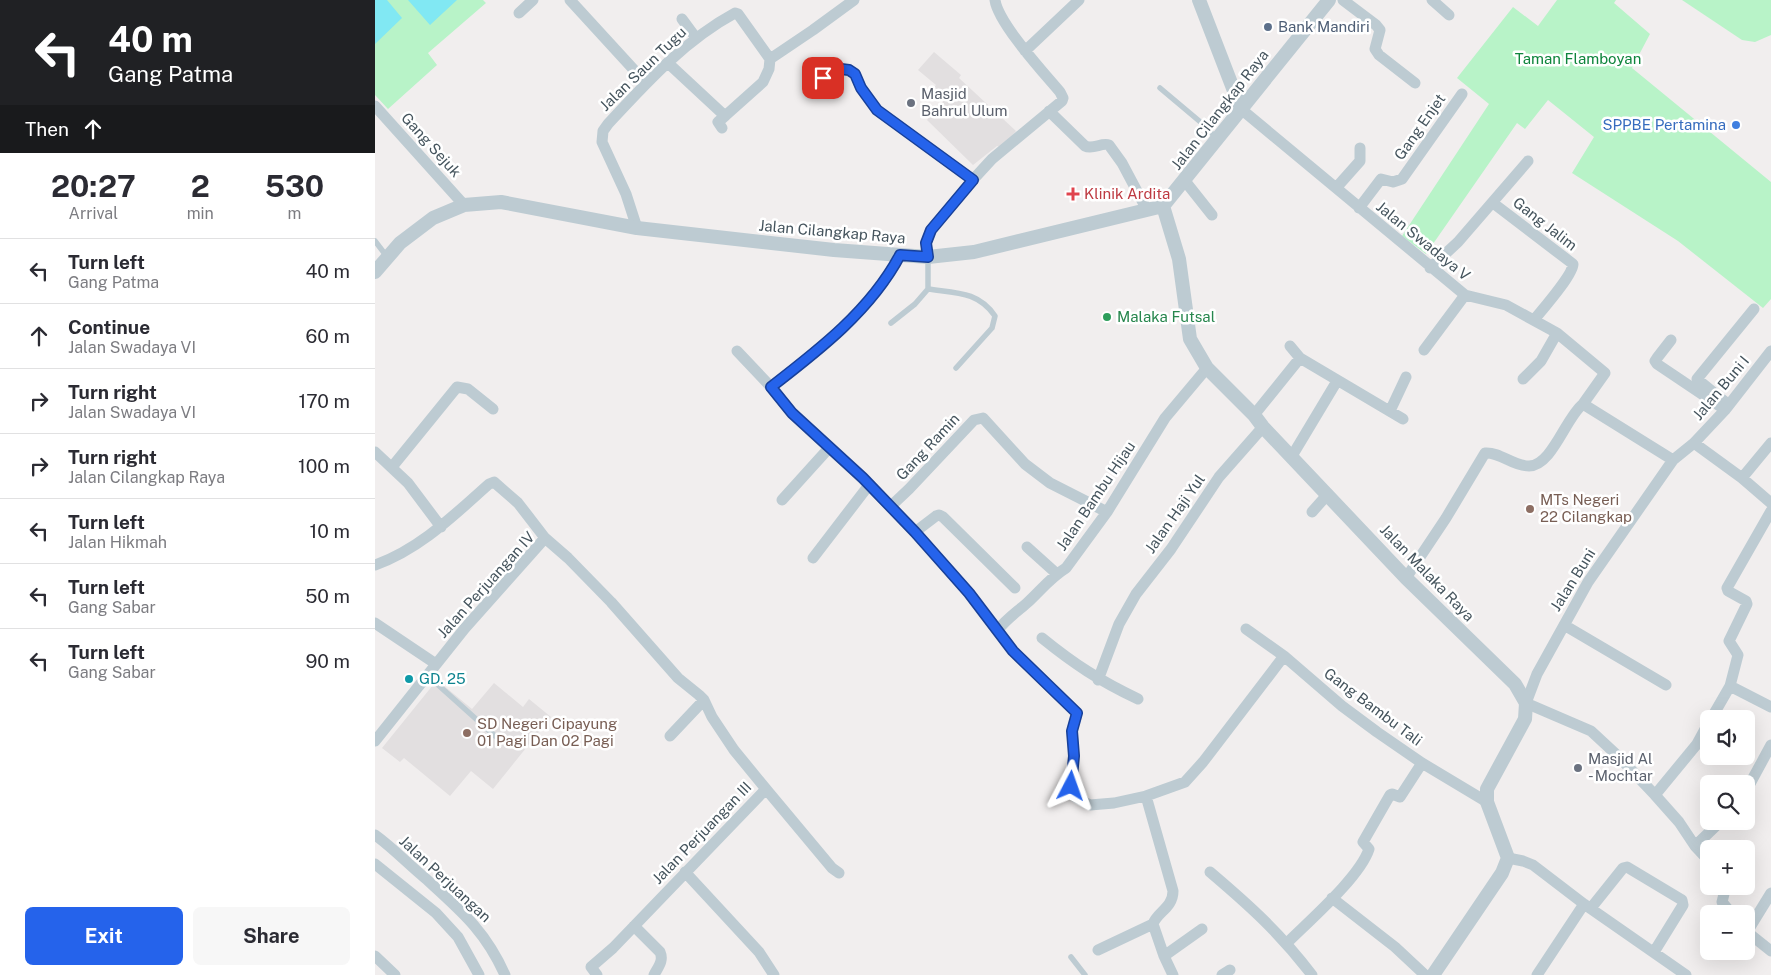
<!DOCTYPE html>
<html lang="en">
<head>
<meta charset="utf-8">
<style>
  :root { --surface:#fff; --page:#f7f7f7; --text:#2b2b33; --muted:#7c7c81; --line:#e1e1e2; --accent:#2563eb }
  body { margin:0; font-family:"Public Sans",sans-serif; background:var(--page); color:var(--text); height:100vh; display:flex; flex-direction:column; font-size:19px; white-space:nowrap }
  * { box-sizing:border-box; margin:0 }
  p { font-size:16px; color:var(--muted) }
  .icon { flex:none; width:28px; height:28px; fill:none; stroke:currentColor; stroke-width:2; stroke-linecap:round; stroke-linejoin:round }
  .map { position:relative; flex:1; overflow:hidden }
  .drawer { display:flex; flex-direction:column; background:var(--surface); width:375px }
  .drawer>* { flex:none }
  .guide { background:#202124; color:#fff; overflow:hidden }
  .fabs { position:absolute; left:1325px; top:710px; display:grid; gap:10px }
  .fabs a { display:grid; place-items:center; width:55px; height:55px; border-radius:8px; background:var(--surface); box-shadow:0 5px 20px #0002; font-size:25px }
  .pin { position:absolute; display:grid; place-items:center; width:42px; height:42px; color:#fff; margin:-21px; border-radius:10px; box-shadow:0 2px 8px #0006 }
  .me { position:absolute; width:55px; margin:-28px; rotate:4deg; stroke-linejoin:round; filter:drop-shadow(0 0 4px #0008) }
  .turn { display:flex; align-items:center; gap:18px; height:105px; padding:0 25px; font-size:22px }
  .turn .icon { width:65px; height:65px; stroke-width:2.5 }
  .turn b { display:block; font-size:35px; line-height:42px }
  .then { display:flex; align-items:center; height:48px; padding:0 25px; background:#0003; gap:10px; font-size:19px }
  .eta { display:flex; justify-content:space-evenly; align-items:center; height:85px; text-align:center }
  .eta b { font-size:30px; font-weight:700; line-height:35px }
  .cta { display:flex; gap:10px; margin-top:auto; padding:10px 25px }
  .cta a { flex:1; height:58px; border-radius:8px; background:var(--accent); color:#fff; font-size:20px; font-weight:700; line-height:58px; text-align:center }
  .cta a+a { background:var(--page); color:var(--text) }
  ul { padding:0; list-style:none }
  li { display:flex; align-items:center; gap:15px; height:65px; padding:0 25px; border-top:1px solid var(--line) }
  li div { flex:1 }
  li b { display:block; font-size:19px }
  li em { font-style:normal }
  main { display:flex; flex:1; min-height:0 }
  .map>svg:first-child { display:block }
  .education { fill:#e2dfe0 }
  .green { fill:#b8f3c8 }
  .water { fill:#81e8f3 }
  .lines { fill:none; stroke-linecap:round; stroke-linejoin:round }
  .service { stroke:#bdcbd2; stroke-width:5.5 }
  .minor { stroke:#bdcbd2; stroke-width:11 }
  .tertiary { stroke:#bdcbd2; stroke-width:14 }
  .route-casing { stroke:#184099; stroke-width:12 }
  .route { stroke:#2563eb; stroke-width:9 }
  .service-dot { fill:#5c6f8a; stroke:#fff; stroke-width:2 }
  .worship-dot { fill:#6b7280; stroke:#fff; stroke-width:2 }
  .shop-dot { fill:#3f7fe0; stroke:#fff; stroke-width:2 }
  .health-dot { fill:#e0444e; stroke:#fff; stroke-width:2 }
  .leisure-dot { fill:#2e9e5b; stroke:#fff; stroke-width:2 }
  .education-dot { fill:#8d6e63; stroke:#fff; stroke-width:2 }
  .culture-dot { fill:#0f9aa8; stroke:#fff; stroke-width:2 }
  .labels { text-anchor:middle; stroke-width:5; stroke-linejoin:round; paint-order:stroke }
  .service-label { font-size:15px; fill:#4e5e75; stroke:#fff; text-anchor:start }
  .park-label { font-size:15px; fill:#0f853d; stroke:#fff }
  .street-label { font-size:15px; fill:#45545d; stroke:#fff }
  .worship-label { font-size:15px; fill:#5b616d; stroke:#fff; text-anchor:start }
  .shop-label { font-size:15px; fill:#366cbe; stroke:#fff; text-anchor:end }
  .health-label { font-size:15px; fill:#be3a42; stroke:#fff; text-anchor:start }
  .leisure-label { font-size:15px; fill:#27864d; stroke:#fff; text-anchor:start }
  .education-label { font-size:15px; fill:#785e54; stroke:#fff; text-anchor:start }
  .culture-label { font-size:15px; fill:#0d838f; stroke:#fff; text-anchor:start }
</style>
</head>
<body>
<main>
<section class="drawer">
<div class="guide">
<div class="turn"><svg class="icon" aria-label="left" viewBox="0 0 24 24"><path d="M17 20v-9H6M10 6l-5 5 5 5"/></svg><div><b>40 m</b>Gang Patma</div></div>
<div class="then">Then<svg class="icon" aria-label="ahead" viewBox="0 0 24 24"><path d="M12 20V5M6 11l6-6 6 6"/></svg></div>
</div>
<div class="eta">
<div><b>20:27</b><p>Arrival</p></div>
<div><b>2</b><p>min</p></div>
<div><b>530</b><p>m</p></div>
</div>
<ul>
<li><svg class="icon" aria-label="left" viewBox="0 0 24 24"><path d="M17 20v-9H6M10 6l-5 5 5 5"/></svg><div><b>Turn left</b><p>Gang Patma</p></div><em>40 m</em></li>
<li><svg class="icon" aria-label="ahead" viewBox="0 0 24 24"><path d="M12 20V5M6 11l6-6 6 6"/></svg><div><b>Continue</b><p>Jalan Swadaya VI</p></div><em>60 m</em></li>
<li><svg class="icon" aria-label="right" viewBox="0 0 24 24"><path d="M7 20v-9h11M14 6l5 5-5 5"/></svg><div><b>Turn right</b><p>Jalan Swadaya VI</p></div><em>170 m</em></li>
<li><svg class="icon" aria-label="right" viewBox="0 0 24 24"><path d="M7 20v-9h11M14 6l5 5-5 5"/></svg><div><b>Turn right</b><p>Jalan Cilangkap Raya</p></div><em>100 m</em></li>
<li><svg class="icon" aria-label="left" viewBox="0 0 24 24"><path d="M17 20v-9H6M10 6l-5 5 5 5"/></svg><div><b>Turn left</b><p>Jalan Hikmah</p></div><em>10 m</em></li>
<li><svg class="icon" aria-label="left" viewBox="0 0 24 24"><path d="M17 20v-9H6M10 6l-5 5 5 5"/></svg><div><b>Turn left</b><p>Gang Sabar</p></div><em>50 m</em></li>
<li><svg class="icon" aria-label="left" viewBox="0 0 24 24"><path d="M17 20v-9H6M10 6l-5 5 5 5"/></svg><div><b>Turn left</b><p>Gang Sabar</p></div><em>90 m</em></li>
</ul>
<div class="cta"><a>Exit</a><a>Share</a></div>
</section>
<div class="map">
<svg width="1396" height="975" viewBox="0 0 1396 975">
  <rect width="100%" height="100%" fill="#f1eeee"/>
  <path class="education" d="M 559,52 L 586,75 L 584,78 L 641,131 L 627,148 L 622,146 L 598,165 L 552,120 L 569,100 L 557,90 L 561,85 L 543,70 Z
    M 62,680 L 97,709 L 119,683 L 148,707 L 154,699 L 176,717 L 118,789 L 96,771 L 75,796 L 29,758 L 25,762 L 7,748 Z"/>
  <path class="green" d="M 0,0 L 108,0 L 111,3 L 53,53 L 62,65 L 13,109 L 0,95 Z
    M 1182,0 L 1241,0 L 1239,3 L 1275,34 L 1257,68 L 1396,182 L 1396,299 L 1388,308 L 1303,241 L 1197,173 L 1219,137 L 1173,100 L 1150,129 L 1142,123 L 1051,254 L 1027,236 L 1114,104 L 1082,78 L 1138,7 L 1163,26 Z
    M 1307,0 L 1396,0 L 1396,35 L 1380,42 L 1367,40 Z"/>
  <path class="water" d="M 0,0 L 12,0 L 27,18 L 0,44 Z
    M 33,0 L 82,0 L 55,25 Z"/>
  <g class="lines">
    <path class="service" d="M 785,88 L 829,125 L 842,139
      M 0,241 L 13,258
      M 553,258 L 553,289 C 580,293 603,291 620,316 L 617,328 L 581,368
      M 516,323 L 540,304 L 553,289
      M 52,675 L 120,736
      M 696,957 L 710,975"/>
    <path class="minor" d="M 195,0 L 271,83
      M 968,0 L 1001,25 L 1005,30 L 1000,49 L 1004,55 L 1040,83
      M 1057,0 L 1074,15
      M 144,13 L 158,0
      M 307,19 L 321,38
      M 650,51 L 704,0
      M 395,59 L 438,30 L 479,0
      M 293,63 L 350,116 L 388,82 L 394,69 L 395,59
      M 436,87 L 448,77 L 466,69 L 474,70 L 480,74 L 486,88 L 502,110 L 598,180
      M 0,106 L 89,205
      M 866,109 L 1090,295 L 1131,305 L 1182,333 L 1230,373 L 1208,404 L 1298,460
      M 674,111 L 710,146 C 718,150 727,142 734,145 L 747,163 L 772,210
      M 347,128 L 343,122 L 350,116
      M 810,181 L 837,215
      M 961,188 L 985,161 L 985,148
      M 1118,203 L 1198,264 C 1198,275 1167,310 1159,320
      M 984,208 L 1006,179 L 1018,182 L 1027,179 L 1087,94
      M 262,228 L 251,194 L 227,142 L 228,131 L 233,124 C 271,83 310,40 360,13 L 363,14 L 395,59
      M 553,257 L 551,243 L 556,230 L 594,184 L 617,159 L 687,101 L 688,98 L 685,92 C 669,73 623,23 620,0
      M 1055,268 L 1083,242 L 1153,161
      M 1296,340 L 1282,358 L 1280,361 L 1282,364 L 1349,409
      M 915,346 L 925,358 L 1028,419
      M 1049,350 L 1090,295
      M 362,351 L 396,387 L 417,413 L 488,479 L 540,532 L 594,593 L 638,651 L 702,713 L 697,731 L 699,756 L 697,786 L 700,797 L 715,805 L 739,803 L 771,796 L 810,782 L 828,762 L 909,656
      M 1148,379 L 1166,361 L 1182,333
      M 396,387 C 444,350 496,310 525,255
      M 1354,405 L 1322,379 L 1379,309
      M 1015,411 L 1031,377
      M 879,415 L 925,358
      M 1319,443 L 1367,478 L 1396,503
      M 0,452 L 33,483 L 66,527
      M 917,456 L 962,381
      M 17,467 L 82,387 L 93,389 L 118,409
      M 1367,478 L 1396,443
      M 407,500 L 454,448
      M 516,506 L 534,489 L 599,420 L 608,418 L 650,464 L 675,483 L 732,512
      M 937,512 L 953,494
      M 540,532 L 561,516 L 564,515 L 568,517 L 640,588
      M 652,547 L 682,574
      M 438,558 L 494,485
      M 0,565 C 45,549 79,515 114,484 L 119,482 L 143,503 L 170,538
      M 1031,578 L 1071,518 L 1110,453 C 1126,452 1137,466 1154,466 C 1177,466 1191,417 1208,404
      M 0,623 L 61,664
      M 1189,625 L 1291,685
      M 871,629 L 909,656 L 967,706 L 1002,732 L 1047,763 L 1112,802
      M 623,630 C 631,619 642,612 652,603 C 665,591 676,577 691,568 L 732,512 L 790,418 L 832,368
      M 667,638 C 699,664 725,681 763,699
      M 723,680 L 744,624 L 761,594 L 796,549 L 844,477 L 888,427
      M 1355,686 L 1396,707
      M 1336,719 L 1355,686 L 1363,655 L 1354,641 L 1372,604 L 1371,601 L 1353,591 L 1352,588 L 1396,511
      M 295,736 L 329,700
      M 0,741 L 90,628 L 170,538 L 193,558 L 236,602 L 303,678 L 324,695 L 329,700 L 337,717 L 359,750 L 391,789 L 238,948 L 216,967 L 222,975
      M 391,789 L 457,868 L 464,873
      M 1371,791 L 1396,745
      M 1280,795 L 1322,744 L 1334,722
      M 771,796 L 798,891 C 798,908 782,912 778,924 L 789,956 L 798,975
      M 0,835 C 18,848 33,864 50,878 C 85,910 110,930 130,975
      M 1320,846 L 1346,821
      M 1133,858 L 1148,861 L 1158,865 L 1209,904 L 1311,975
      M 1334,861 L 1320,846 L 1304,822 L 1280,795 L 1244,757 L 1216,731 L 1151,703 L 1162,674 L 1213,582 L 1298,460 L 1319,443 L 1350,410 L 1396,351
      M 0,864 L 61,913 L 83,937 L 104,975
      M 310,872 L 384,952 L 399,975
      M 835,872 C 875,906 905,933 937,975
      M 1351,886 L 1347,902 L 1357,914
      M 957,898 L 1020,947 L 1050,975
      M 1216,908 L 1248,868 L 1252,867 L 1307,900 L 1308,905 L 1279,952
      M 259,926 L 285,952 C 289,961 283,967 279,975
      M 1371,931 L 1396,951
      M 1372,932 L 1396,893
      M 912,943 C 934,921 985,877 994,849 L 988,842 L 1015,795 L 1017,794 L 1025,797 L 1047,763
      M 723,950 L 778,924
      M 0,956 L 20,975
      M 789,956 L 827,929
      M 847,975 L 855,970
      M 1162,975 L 1209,904"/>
    <path class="tertiary" d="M 824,0 L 866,109
      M 788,206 L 804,259 L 815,339 L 832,368 L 879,415 L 888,427 L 1031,578 L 1140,684 L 1151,703 L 1150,719 L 1112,789 L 1112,802 L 1133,858 L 1127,873 L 1058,975
      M 0,272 L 25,243 L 58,218 L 89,205 L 126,202 L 262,228 L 459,250 L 553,257 L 599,252 L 788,206 L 954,0"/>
  </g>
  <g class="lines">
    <defs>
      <path id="route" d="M 448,78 L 466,69 L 474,70 L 480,74 L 486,88 L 502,110 L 598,180 L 556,230 L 551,243 L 553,257 L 525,255 C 496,310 444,350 396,387 L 417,413 L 488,478 L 540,532 L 594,593 L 638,651 L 702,713 L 697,731 L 699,756 L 696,786"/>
    </defs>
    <use href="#route" class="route-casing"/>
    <use href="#route" class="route"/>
  </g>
  <circle class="service-dot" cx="893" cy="27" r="5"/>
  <g class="worship-dot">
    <circle cx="536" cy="103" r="5"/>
    <circle cx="1203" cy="768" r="5"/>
  </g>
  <circle class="shop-dot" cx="1361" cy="125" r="5"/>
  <path class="health-dot" d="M695.5 186.5h5v5h5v5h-5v5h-5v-5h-5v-5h5z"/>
  <circle class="leisure-dot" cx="732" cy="317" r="5"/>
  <g class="education-dot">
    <circle cx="1155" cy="509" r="5"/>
    <circle cx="92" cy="733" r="5"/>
  </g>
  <circle class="culture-dot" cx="34" cy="679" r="5"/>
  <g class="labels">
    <g class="service-label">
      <text x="903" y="32">Bank Mandiri</text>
    </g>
    <g class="park-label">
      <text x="1203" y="64">Taman Flamboyan</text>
    </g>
    <g class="street-label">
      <text transform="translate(268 69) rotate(-44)" y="5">Jalan Saun Tugu</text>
      <text transform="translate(845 110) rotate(-52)" y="5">Jalan Cilangkap Raya</text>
      <text transform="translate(1045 127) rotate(-55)" y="5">Gang Enjet</text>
      <text transform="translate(56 145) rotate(48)" y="5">Gang Sejuk</text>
      <text transform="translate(1170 224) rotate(38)" y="5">Gang Jalim</text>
      <text transform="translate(457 232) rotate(5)" y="5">Jalan Cilangkap Raya</text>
      <text transform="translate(1048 241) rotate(39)" y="5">Jalan Swadaya V</text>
      <text transform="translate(1346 388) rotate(-50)" y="5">Jalan Buni I</text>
      <text transform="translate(553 447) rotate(-47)" y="5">Gang Ramin</text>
      <text transform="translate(721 496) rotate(-56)" y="5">Jalan Bambu Hijau</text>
      <text transform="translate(800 514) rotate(-55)" y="5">Jalan Haji Yul</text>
      <text transform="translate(1052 573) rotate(46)" y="5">Jalan Malaka Raya</text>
      <text transform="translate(1198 580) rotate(-58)" y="5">Jalan Buni</text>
      <text transform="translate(111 585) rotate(-48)" y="5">Jalan Perjuangan IV</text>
      <text transform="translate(998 707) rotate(37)" y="5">Gang Bambu Tali</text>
      <text transform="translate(327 833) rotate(-46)" y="5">Jalan Perjuangan III</text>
      <text transform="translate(70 879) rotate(43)" y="5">Jalan Perjuangan</text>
    </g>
    <g class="worship-label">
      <text x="546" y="99">Masjid<tspan x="546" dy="17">Bahrul Ulum</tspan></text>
      <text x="1213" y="764">Masjid Al<tspan x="1213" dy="17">- Mochtar</tspan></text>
    </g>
    <g class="shop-label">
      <text x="1351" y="130">SPPBE Pertamina</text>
    </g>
    <g class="health-label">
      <text x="709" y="199">Klinik Ardita</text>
    </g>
    <g class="leisure-label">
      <text x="742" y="322">Malaka Futsal</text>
    </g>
    <g class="education-label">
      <text x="1165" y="505">MTs Negeri<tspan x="1165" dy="17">22 Cilangkap</tspan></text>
      <text x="102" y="729">SD Negeri Cipayung<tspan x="102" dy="17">01 Pagi Dan 02 Pagi</tspan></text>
    </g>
    <g class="culture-label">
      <text x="44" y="684">GD. 25</text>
    </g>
  </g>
</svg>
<div class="fabs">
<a><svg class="icon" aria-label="sound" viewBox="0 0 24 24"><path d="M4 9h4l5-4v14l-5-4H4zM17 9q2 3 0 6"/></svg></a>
<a><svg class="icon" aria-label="search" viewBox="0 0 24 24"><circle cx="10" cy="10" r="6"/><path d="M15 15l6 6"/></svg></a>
<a>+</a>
<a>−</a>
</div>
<div class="pin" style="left:448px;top:78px;background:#d93025"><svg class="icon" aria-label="arrive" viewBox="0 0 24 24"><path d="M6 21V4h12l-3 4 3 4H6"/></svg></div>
<svg class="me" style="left:696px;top:786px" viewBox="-20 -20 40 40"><path d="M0-17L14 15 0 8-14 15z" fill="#2563eb" stroke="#fff" stroke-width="4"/></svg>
</div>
</main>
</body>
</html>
